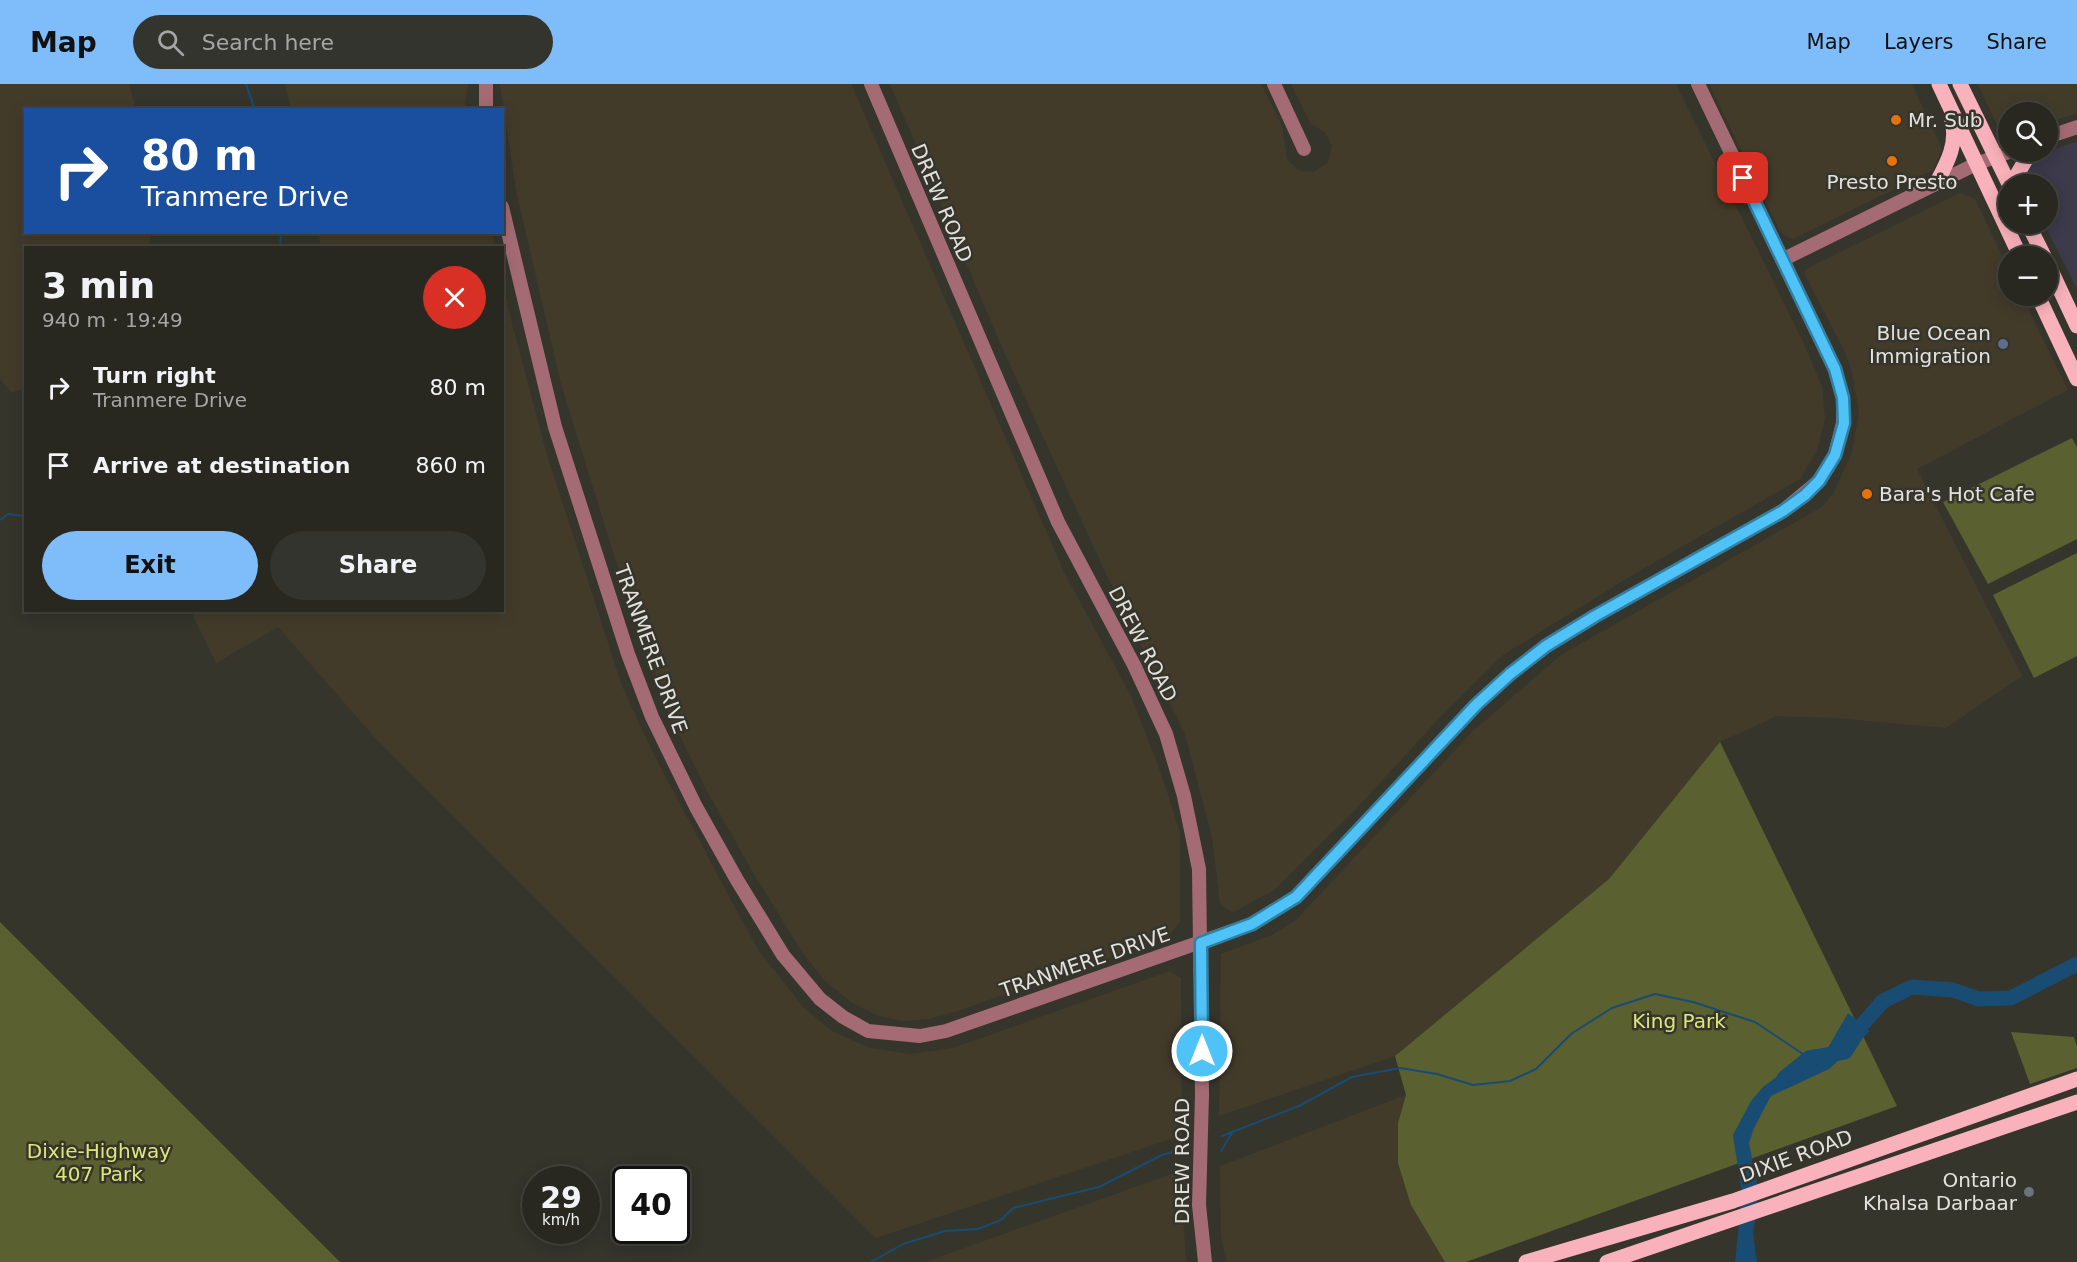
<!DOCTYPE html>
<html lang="en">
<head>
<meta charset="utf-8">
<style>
  :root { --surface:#282821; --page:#34342e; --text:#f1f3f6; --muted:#a5a6a5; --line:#44443f; --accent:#7fbdfa }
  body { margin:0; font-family:"DejaVu Sans",sans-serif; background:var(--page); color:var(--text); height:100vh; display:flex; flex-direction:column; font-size:22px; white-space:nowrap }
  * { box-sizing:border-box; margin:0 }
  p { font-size:20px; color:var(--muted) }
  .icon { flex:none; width:33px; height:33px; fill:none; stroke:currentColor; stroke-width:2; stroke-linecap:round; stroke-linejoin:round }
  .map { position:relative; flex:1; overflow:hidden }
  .details { position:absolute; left:24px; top:162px; width:480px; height:366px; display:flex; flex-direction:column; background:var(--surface); border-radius:0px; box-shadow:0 3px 15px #0003,0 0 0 2px var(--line) }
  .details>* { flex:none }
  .banner { position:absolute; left:24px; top:24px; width:480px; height:126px; border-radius:0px; box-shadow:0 3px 15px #0003,0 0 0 2px var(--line); background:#1a4fa0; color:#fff; overflow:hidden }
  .fabs { position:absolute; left:1998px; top:18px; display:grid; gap:12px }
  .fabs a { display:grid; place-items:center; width:60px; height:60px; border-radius:50%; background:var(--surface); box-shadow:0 3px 15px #0003,0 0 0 2px var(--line); font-size:30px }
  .speed { position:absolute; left:522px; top:1082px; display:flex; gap:12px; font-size:30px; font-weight:700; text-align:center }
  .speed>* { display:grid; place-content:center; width:78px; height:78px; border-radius:50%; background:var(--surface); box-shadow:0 3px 15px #0003,0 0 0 2px var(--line); line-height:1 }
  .speed small { font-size:15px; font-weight:400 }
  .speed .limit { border:3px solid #111; border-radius:9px; background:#fff; color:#111 }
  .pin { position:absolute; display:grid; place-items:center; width:51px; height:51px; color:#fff; margin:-26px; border-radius:12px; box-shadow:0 3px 9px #0006 }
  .me { position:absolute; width:66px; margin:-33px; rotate:0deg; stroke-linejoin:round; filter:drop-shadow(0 0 4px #0008) }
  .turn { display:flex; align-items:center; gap:21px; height:126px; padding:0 18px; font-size:27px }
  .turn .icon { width:78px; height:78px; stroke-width:2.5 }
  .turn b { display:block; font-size:42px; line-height:51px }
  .round { display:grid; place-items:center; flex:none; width:63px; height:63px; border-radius:32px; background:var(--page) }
  .headline { display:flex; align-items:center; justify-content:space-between; height:102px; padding:0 18px }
  h1 { font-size:36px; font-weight:700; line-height:45px }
  .action { display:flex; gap:12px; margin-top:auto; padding:12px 18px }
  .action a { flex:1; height:69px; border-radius:36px; background:var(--accent); color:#111; font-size:24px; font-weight:700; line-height:69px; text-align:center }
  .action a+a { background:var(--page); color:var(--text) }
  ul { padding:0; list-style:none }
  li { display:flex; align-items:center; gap:18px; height:78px; padding:0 18px }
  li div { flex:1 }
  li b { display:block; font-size:22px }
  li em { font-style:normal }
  header { display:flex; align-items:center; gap:36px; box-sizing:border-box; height:84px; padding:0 30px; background:var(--accent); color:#111 }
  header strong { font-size:28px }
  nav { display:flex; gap:33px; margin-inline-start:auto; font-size:21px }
  .search { width:420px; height:54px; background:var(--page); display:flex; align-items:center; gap:15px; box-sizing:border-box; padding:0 21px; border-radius:33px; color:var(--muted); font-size:22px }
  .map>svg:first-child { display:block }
  .commercial { fill:#3c3a4b }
  .industrial { fill:#433b2a }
  .green { fill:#5b6030 }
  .water { fill:#184c73 }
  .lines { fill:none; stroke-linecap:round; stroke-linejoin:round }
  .stream { stroke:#184c73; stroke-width:2 }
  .river { stroke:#184c73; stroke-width:15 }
  .minor { stroke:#a56b74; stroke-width:14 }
  .major { stroke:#f9b1bb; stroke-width:15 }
  .route-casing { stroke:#337fa1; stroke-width:15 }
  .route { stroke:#4fc3f7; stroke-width:10 }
  .food-dot { fill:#e8710a; stroke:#36352c; stroke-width:2 }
  .service-dot { fill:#5c6f8a; stroke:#36352c; stroke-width:2 }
  .worship-dot { fill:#6b7280; stroke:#36352c; stroke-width:2 }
  .labels { text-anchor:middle; stroke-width:5; stroke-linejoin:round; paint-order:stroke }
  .poi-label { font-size:20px; fill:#e3e2dd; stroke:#36352c; text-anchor:start }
  .street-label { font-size:20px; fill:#e3e2dd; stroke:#36352c }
  .park-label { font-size:20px; fill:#dde878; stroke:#36352c }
</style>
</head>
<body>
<header>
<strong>Map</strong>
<div class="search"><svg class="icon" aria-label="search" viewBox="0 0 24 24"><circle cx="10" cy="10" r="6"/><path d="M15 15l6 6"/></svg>Search here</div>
<nav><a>Map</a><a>Layers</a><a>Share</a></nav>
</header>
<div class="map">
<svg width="2077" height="1178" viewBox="0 0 2077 1178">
  <rect width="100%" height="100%" fill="#36352c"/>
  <path class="commercial" d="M 2077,57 L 2077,205 L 2044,140 L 2048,140 L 2048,100 L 2027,100 L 2026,95 L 2031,80 L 2044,69 Z"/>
  <path class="industrial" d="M 0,0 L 129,0 L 136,25 L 26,26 L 26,148 L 151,149 L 149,163 L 26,164 L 25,305 L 11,308 L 0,295 Z
    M 285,0 L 468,0 L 465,19 L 467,25 L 291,25 Z
    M 500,0 L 851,0 L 1064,488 L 1131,612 L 1162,692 L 1180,749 L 1180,838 L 1167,853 L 958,927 L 929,935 L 902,937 L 876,931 L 851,918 L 824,896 L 802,868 L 751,785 L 707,707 L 669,630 L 623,500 L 561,300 L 516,106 Z
    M 890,0 L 1261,0 L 1282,42 L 1287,75 L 1298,86 L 1306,88 L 1315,87 L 1328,78 L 1332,62 L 1325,48 L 1311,40 L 1291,0 L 1676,0 L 1802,256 L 1822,302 L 1825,335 L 1817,367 L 1800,395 L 1634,490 L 1503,571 L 1442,631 L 1356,725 L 1274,806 L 1232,829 L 1220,819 L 1212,753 L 1185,650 L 1107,492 L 1005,270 Z
    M 1709,0 L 1912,0 L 1942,65 L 1933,86 L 1793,155 L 1781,149 Z
    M 1978,0 L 2077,0 L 2077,29 L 2048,39 L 2048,28 L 2008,28 L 2008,52 L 2003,54 Z
    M 1960,109 L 1975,115 L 2008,184 L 2008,212 L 2022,212 L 2068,306 L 1917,385 L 2022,592 L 1946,644 L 1836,634 L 1777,632 L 1720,658 L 1609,795 L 1395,972 L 1219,1032 L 1221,870 L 1272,851 L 1296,836 L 1472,648 L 1561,571 L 1822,423 L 1834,408 L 1852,368 L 1859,328 L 1852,287 L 1844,266 L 1804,189 L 1806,185 Z
    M 318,149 L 492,149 L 495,163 L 321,163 Z
    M 503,196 L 512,240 L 547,371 L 622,602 L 653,669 L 733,820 L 759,867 L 804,924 L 832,947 L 870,964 L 911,970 L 953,964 L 1170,887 L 1181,894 L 1182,1051 L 876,1154 L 377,656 L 278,543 L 216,579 L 191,527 L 502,526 Z
    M 1406,1011 L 1398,1039 L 1411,1121 L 1445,1178 L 1226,1178 L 1221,1151 L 1220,1082 Z
    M 1180,1087 L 1186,1178 L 925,1178 Z"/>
  <path class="green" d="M 2072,354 L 2077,363 L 2077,455 L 1988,500 L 1943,418 Z
    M 2077,469 L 2077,572 L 2034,594 L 1993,511 Z
    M 1720,658 L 1897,1022 L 1466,1178 L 1445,1178 L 1411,1121 L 1398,1079 L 1398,1039 L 1406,1011 L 1395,972 L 1609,795 Z
    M 0,838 L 340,1178 L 0,1178 Z
    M 2011,948 L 2074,953 L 2077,963 L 2077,984 L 2030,1000 Z"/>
  <path class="water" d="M 1848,929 L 1870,947 L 1829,985 L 1771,1012 L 1754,1044 L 1749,1059 L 1759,1109 L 1753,1149 L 1757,1178 L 1735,1178 L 1742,1111 L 1733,1051 L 1751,1017 L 1763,1003 L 1779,991 L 1807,980 L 1825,969 Z"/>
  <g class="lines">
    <path class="stream" d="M 246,0 L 255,26
      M 280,164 L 281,148
      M 0,436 L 8,430 L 26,432
      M 1222,1052 L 1299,1022 L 1352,993 L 1400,984 L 1437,990 L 1473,1001 L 1510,997 L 1536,985 L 1571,950 L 1612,924 L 1655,910 L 1693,918 L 1755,938 L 1809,974
      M 1221,1067 L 1232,1049
      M 871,1178 L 903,1160 L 945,1147 L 978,1145 L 1001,1136 L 1013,1124 L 1099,1103 L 1162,1071 L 1180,1066"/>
    <path class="river" d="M 1784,994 L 1809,974 L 1845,968 L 1862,941 L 1883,917 L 1912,903 L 1953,906 L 1979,915 L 2011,914 L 2077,880"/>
    <path class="minor" d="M 871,0 L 1058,438 L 1134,581 L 1166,650 L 1184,712 L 1199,785 L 1202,1011 L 1199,1121 L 1205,1178
      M 1274,0 L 1304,65
      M 486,26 L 486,0
      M 2048,53 L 2077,43
      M 502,123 L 555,343 L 628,570 L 652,633 L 696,723 L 737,796 L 783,871 L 820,915 L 843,933 L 868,947 L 920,952 L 946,947 L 1252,840 L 1296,813 L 1476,621 L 1510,590 L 1546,562 L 1595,532 L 1783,427 L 1819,397 L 1835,371 L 1843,339 L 1843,314 L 1835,285 L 1698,0
      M 1782,176 L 1976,80 L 2009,68"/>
    <path class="major" d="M 1939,0 L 2020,172
      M 1960,0 L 2009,100
      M 1937,98 C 1947,79 1958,59 1952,37
      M 2018,100 L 2017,91 L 2030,68
      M 2028,140 L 2044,172
      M 2048,180 L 2077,242
      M 2038,212 L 2077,295
      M 1526,1178 L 1733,1117 L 2077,995
      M 1607,1178 L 2077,1018"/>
  </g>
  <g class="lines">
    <defs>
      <path id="route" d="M 1202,967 L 1201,859 L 1252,840 L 1296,813 L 1476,621 L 1510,590 L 1546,562 L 1595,532 L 1783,427 L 1805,411 L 1819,397 L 1835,371 L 1844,339 L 1843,314 L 1835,285 L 1743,94"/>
    </defs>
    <use href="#route" class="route-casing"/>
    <use href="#route" class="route"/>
  </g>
  <g class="food-dot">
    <circle cx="1896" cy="36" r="6"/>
    <circle cx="1892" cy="77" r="6"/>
    <circle cx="1867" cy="410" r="6"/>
  </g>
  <circle class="service-dot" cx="2003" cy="260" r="6"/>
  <circle class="worship-dot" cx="2029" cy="1108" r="6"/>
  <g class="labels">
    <g class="poi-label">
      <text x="1908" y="43">Mr. Sub</text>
      <text x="1892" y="105" text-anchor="middle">Presto Presto</text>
      <text x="1991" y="256" text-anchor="end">Blue Ocean<tspan x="1991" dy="23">Immigration</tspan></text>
      <text x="1879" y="417">Bara's Hot Cafe</text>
      <text x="2017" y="1103" text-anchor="end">Ontario<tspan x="2017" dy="23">Khalsa Darbaar</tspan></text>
    </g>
    <g class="street-label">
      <text transform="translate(942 119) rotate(67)" y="7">DREW ROAD</text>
      <text transform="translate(1143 560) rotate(63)" y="7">DREW ROAD</text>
      <text transform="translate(651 565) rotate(70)" y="7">TRANMERE DRIVE</text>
      <text transform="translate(1085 878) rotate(-19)" y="7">TRANMERE DRIVE</text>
      <text transform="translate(1796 1072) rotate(-20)" y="7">DIXIE ROAD</text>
      <text transform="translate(1182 1077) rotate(-90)" y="7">DREW ROAD</text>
    </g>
    <g class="park-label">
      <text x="1679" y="944">King Park</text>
      <text x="99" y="1074">Dixie-Highway<tspan x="99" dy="23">407 Park</tspan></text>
    </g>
  </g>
</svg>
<div class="fabs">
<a><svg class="icon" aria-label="search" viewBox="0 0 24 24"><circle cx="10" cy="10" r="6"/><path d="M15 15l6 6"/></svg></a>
<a>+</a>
<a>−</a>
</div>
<div class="speed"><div>29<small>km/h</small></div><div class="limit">40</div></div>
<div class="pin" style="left:1743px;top:94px;background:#d93025"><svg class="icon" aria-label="arrive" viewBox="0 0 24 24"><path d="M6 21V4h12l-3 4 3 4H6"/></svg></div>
<svg class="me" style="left:1202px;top:967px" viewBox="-20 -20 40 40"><circle r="17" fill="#4fc3f7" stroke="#fff" stroke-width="3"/><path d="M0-11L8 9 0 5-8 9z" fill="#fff"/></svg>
<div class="banner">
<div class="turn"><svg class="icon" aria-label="right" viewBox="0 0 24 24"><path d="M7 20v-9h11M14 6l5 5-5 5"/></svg><div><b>80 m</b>Tranmere Drive</div></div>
</div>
<section class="details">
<div class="headline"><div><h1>3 min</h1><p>940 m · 19:49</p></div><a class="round" style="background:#d93025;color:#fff"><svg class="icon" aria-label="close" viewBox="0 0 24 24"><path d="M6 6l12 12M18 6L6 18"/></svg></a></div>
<ul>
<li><svg class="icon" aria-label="right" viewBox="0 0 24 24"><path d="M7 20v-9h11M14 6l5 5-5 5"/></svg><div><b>Turn right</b><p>Tranmere Drive</p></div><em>80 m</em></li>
<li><svg class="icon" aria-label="arrive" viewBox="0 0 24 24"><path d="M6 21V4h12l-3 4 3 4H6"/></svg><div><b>Arrive at destination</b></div><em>860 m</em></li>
</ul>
<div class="action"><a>Exit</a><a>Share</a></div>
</section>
</div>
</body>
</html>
